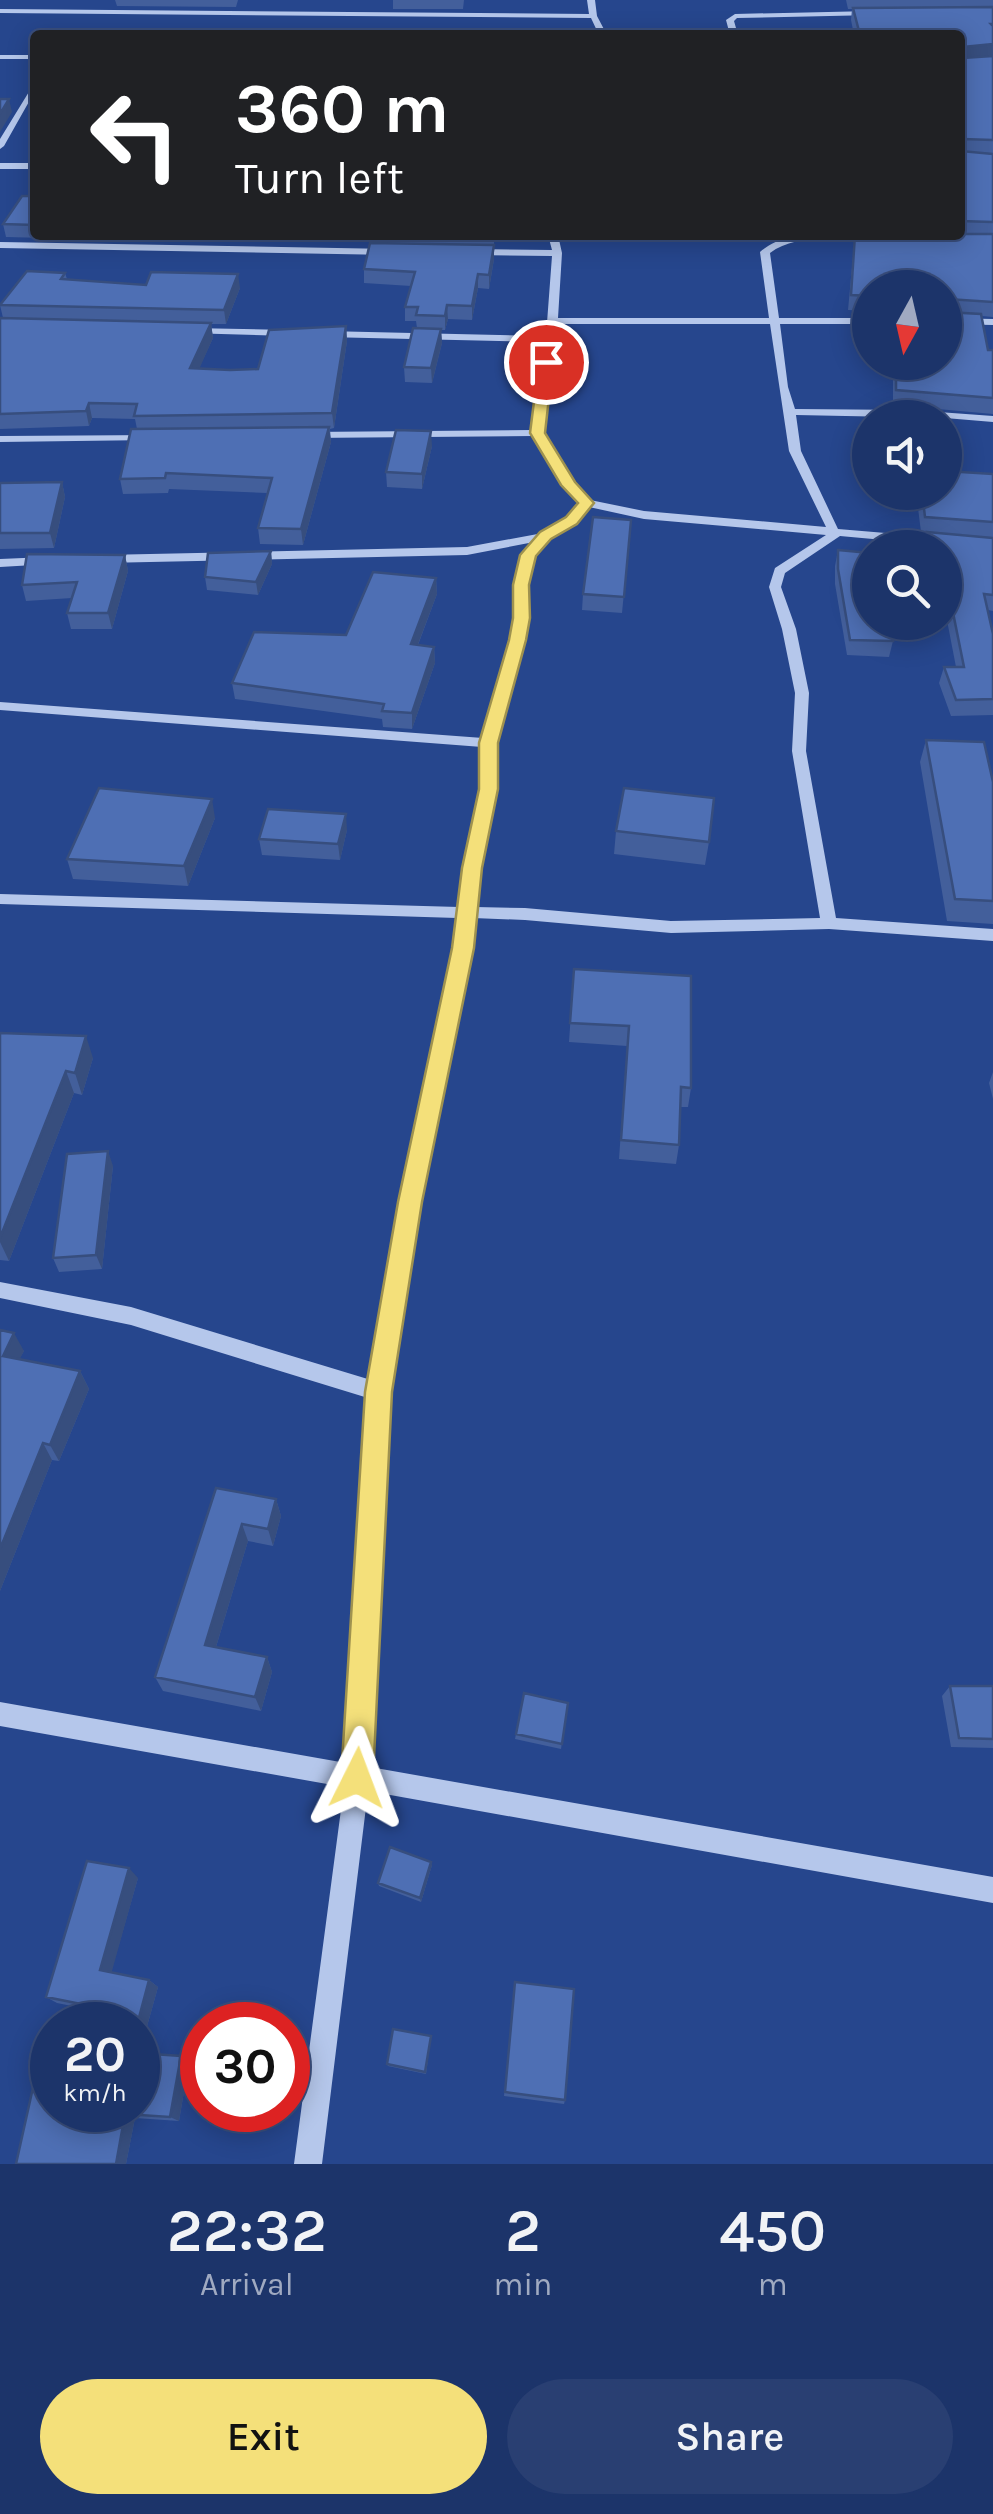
<!DOCTYPE html>
<html lang="en">
<head>
<meta charset="utf-8">
<style>
  :root { --surface:#1c346a; --page:#293f72; --text:#f1f3f6; --muted:#a0aac1; --line:#3a4f7e; --accent:#f4e07a }
  body { margin:0; font-family:Karla,sans-serif; background:var(--page); color:var(--text); height:100vh; display:flex; flex-direction:column; font-size:38px; white-space:nowrap }
  * { box-sizing:border-box; margin:0 }
  p { font-size:32px; color:var(--muted) }
  .icon { flex:none; width:55px; height:55px; fill:none; stroke:currentColor; stroke-width:2; stroke-linecap:round; stroke-linejoin:round }
  .map { position:relative; height:2164px; overflow:hidden }
  .details { display:flex; flex-direction:column; background:var(--surface); flex:1 }
  .details>* { flex:none }
  .guide { position:absolute; left:30px; top:30px; width:935px; height:210px; border-radius:10px; box-shadow:0 5px 25px #0003,0 0 0 2px var(--line); background:#202124; color:#fff; overflow:hidden }
  .needle { width:65px; rotate:188deg }
  .fabs { position:absolute; left:852px; top:270px; display:grid; gap:20px }
  .fabs a { display:grid; place-items:center; width:110px; height:110px; border-radius:50%; background:var(--surface); box-shadow:0 5px 25px #0003,0 0 0 2px var(--line); font-size:50px }
  .speed { position:absolute; left:30px; top:2002px; display:flex; gap:20px; font-size:50px; font-weight:700; text-align:center }
  .speed>* { display:grid; place-content:center; width:130px; height:130px; border-radius:50%; background:var(--surface); box-shadow:0 5px 25px #0003,0 0 0 2px var(--line); line-height:1 }
  .speed small { font-size:25px; font-weight:400 }
  .speed .limit { border:15px solid #d22; background:#fff; color:#111 }
  .pin { position:absolute; display:grid; place-items:center; width:85px; height:85px; color:#fff; margin:-42px; border:5px solid #fff; border-radius:50%; box-shadow:0 2px 10px #0007 }
  .me { position:absolute; width:110px; margin:-55px; rotate:3deg; stroke-linejoin:round; filter:drop-shadow(0 0 8px #0008) }
  .turn { display:flex; align-items:center; gap:35px; height:210px; padding:0 40px; font-size:45px }
  .turn .icon { width:130px; height:130px; stroke-width:2.5 }
  .turn b { display:block; font-size:70px; line-height:85px }
  .eta { display:flex; justify-content:space-evenly; align-items:center; height:170px; text-align:center }
  .eta b { font-size:60px; font-weight:600; line-height:70px }
  .button { display:flex; gap:20px; margin-top:auto; padding:20px 40px }
  .button a { flex:1; height:115px; border-radius:60px; background:var(--accent); color:#111; font-size:40px; font-weight:600; line-height:115px; text-align:center }
  .button a+a { background:var(--page); color:var(--text) }
  .map>svg:first-child { display:block }
  .lines { fill:none; stroke-linecap:round; stroke-linejoin:round }
  .minor { fill:#b5c7eb; fill-rule:evenodd }
  .wall { fill:#435f9b }
  .shaded-wall { fill:#374e7e }
  .building { fill:#4e6fb4; stroke:#374e7e; stroke-width:2.5 }
  .route { fill:#f4e07a; stroke:#9f924f; stroke-width:2.5 }
</style>
</head>
<body>
<div class="map">
<svg width="993" height="2164" viewBox="0 0 993 2164">
  <rect width="100%" height="100%" fill="#26468d"/>
  <g class="lines">
    <path class="minor" d="M 587,0 L 595,0 L 597,16 L 607,35 L 599,35 L 591,18 L 0,13 L 0,9 L 589,14 Z
      M 872,11 L 875,15 L 737,18 L 734,21 L 738,35 L 730,35 L 726,20 L 735,14 Z
      M 0,55 L 35,55 L 35,59 L 0,59 Z
      M 35,82 L 35,91 L 4,146 L 0,149 L 0,139 Z
      M 0,163 L 35,163 L 35,169 L 0,169 Z
      M 548,235 L 558,235 L 562,253 L 558,318 L 769,318 L 760,252 C 789,226 842,235 878,236 L 883,239 L 878,242 C 845,240 798,232 770,253 L 779,318 L 870,318 L 870,324 L 780,324 L 788,387 L 795,409 L 911,410 L 993,416 L 993,422 L 945,418 L 796,415 L 801,451 L 838,529 L 993,542 L 993,550 L 840,536 L 785,573 L 781,587 L 796,629 L 809,693 L 806,751 L 836,918 L 993,929 L 993,941 L 829,929 L 671,933 L 525,920 L 473,918 L 465,980 L 419,1201 L 389,1392 L 370,1767 L 993,1877 L 993,1903 L 368,1791 L 322,2164 L 294,2164 L 344,1787 L 0,1726 L 0,1702 L 346,1763 L 368,1398 L 131,1325 L 0,1298 L 0,1282 L 131,1307 L 371,1380 L 401,1201 L 449,980 L 457,918 L 0,904 L 0,894 L 459,907 L 482,789 L 482,747 L 0,710 L 0,702 L 483,738 C 493,700 505,662 514,623 C 521,592 508,569 534,542 L 467,555 L 103,563 L 97,559 L 103,555 L 467,547 L 543,533 L 568,517 L 580,503 L 565,487 L 533,436 L 308,438 L 302,435 L 308,432 L 532,430 L 545,342 L 325,337 L 320,334 L 325,331 L 546,336 L 552,256 L 473,255 L 468,252 L 473,249 L 552,250 ZM 558,324 L 770,324 L 789,451 L 826,527 L 644,511 L 590,500 L 574,483 L 543,433 ZM 589,507 L 644,519 L 826,535 L 775,568 L 769,587 L 782,629 L 795,693 L 792,751 L 820,918 L 671,921 L 525,908 L 475,907 L 496,789 L 496,743 L 529,618 L 527,585 L 534,556 L 550,539 L 576,523 Z
      M 0,242 L 392,249 L 397,252 L 392,255 L 0,248 Z
      M 945,318 L 993,319 L 993,325 L 945,324 Z
      M 190,328 L 289,330 L 294,333 L 289,336 L 186,333 L 185,331 Z
      M 156,435 L 158,437 L 152,440 L 0,442 L 0,436 Z
      M 47,557 L 53,561 L 51,564 L 0,567 L 0,559 Z"/>
  </g>
  <path class="wall" d="M 115,0 L 238,0 L 236,7 L 117,6 Z
    M 393,0 L 464,0 L 463,9 L 393,9 Z
    M 846,0 L 993,0 L 993,317 L 982,316 L 988,350 L 993,350 L 993,414 L 893,405 L 893,362 L 945,362 L 945,288 L 870,288 L 870,311 L 848,310 L 855,235 L 947,237 L 948,235 L 960,235 L 960,35 L 854,35 L 851,20 L 852,9 L 848,9 Z
    M 35,196 L 35,235 L 168,235 L 166,241 L 6,237 L 3,224 Z
    M 375,235 L 494,235 L 494,259 L 489,289 L 478,288 L 472,320 L 448,319 L 445,330 L 441,330 L 442,343 L 432,383 L 405,382 L 404,367 L 417,328 L 416,321 L 405,321 L 405,307 L 411,286 L 364,283 L 364,269 L 375,243 Z
    M 65,273 L 67,279 L 146,285 L 240,288 L 226,324 L 211,324 L 213,338 L 199,368 L 230,370 L 258,369 L 346,326 L 347,341 L 334,428 L 330,429 L 331,442 L 303,545 L 260,544 L 258,528 L 267,493 L 169,489 L 168,493 L 123,494 L 120,479 L 137,429 L 135,419 L 92,418 L 89,426 L 0,429 L 0,318 L 3,318 L 0,305 Z
    M 432,446 L 422,489 L 387,487 L 386,472 Z
    M 993,474 L 993,611 L 988,610 L 993,634 L 993,715 L 951,716 L 939,683 L 944,667 L 956,667 L 945,610 L 945,548 L 923,548 L 927,533 L 921,532 L 916,492 L 945,492 Z
    M 62,482 L 65,497 L 54,548 L 0,549 L 0,483 Z
    M 631,520 L 622,613 L 582,610 L 583,594 Z
    M 838,550 L 893,641 L 889,657 L 847,655 L 835,584 L 835,566 Z
    M 271,551 L 272,564 L 258,595 L 207,590 L 205,577 Z
    M 125,555 L 128,571 L 112,629 L 71,629 L 67,613 L 72,598 L 26,601 L 22,585 Z
    M 436,578 L 437,594 L 418,645 L 434,647 L 435,663 L 412,729 L 383,727 L 382,719 L 235,699 L 232,683 L 346,635 Z
    M 926,740 L 993,782 L 993,924 L 947,921 L 920,762 Z
    M 215,818 L 188,886 L 73,879 L 67,859 Z
    M 347,830 L 340,860 L 262,855 L 259,839 Z
    M 616,831 L 709,842 L 705,865 L 614,854 Z
    M 574,969 L 691,1088 L 688,1107 L 681,1107 L 679,1145 L 676,1164 L 619,1159 L 627,1046 L 569,1042 Z
    M 0,1033 L 93,1058 L 82,1095 L 74,1093 L 9,1261 L 0,1260 Z
    M 993,1072 L 993,1099 L 989,1083 Z
    M 113,1166 L 102,1269 L 59,1272 L 53,1258 Z
    M 0,1330 L 24,1351 L 19,1359 L 80,1371 L 89,1389 L 59,1461 L 52,1460 L 0,1591 Z
    M 216,1488 L 276,1499 L 281,1516 L 273,1546 L 248,1541 L 216,1647 L 267,1657 L 272,1672 L 261,1711 L 163,1691 L 155,1677 Z
    M 950,1686 L 993,1686 L 993,1748 L 951,1747 L 942,1696 Z
    M 568,1703 L 561,1749 L 515,1739 L 516,1734 Z
    M 432,1865 L 421,1902 L 379,1886 L 378,1883 Z
    M 138,1878 L 111,1972 L 149,1980 L 158,1987 L 141,2048 L 146,2051 L 146,2054 L 181,2056 L 189,2062 L 179,2121 L 135,2118 L 126,2164 L 52,2076 L 138,2110 L 91,2010 L 57,2003 L 46,1997 Z
    M 515,1982 L 565,2100 L 564,2104 L 504,2096 Z
    M 431,2036 L 426,2074 L 388,2066 L 387,2064 Z"/>
  <path class="shaded-wall" d="M 993,44 L 993,56 L 960,59 L 960,49 L 963,47 Z
    M 9,99 L 12,112 L 0,132 L 0,114 Z
    M 494,245 L 494,259 L 489,289 L 489,275 Z
    M 238,274 L 240,288 L 226,324 L 224,310 Z
    M 478,274 L 478,288 L 472,320 L 472,306 Z
    M 447,305 L 448,319 L 445,330 L 445,316 Z
    M 211,323 L 213,338 L 193,383 L 190,368 Z
    M 346,326 L 347,341 L 334,428 L 332,413 Z
    M 441,329 L 442,343 L 432,383 L 431,368 Z
    M 89,403 L 92,418 L 89,426 L 86,411 Z
    M 329,427 L 331,442 L 303,545 L 301,529 Z
    M 431,431 L 432,446 L 422,489 L 422,474 Z
    M 62,482 L 65,497 L 54,548 L 50,533 Z
    M 271,551 L 272,564 L 258,595 L 256,582 Z
    M 125,555 L 128,571 L 112,629 L 108,613 Z
    M 436,578 L 437,594 L 412,660 L 411,644 Z
    M 434,647 L 435,663 L 412,729 L 412,713 Z
    M 212,799 L 215,818 L 188,886 L 184,866 Z
    M 346,814 L 347,830 L 340,860 L 338,844 Z
    M 86,1036 L 93,1058 L 82,1095 L 75,1073 Z
    M 66,1071 L 74,1093 L 9,1261 L 0,1242 L 0,1238 Z
    M 108,1151 L 113,1166 L 102,1269 L 96,1255 Z
    M 14,1333 L 24,1351 L 12,1374 L 3,1356 Z
    M 80,1371 L 89,1389 L 59,1461 L 50,1445 Z
    M 43,1443 L 52,1460 L 0,1591 L 0,1549 Z
    M 276,1499 L 281,1516 L 273,1546 L 268,1529 Z
    M 242,1524 L 248,1541 L 212,1660 L 205,1645 Z
    M 267,1657 L 272,1672 L 261,1711 L 255,1697 Z
    M 431,1862 L 432,1865 L 421,1902 L 420,1898 Z
    M 129,1868 L 138,1878 L 110,1978 L 100,1970 Z
    M 149,1980 L 158,1987 L 141,2048 L 146,2051 L 145,2058 L 138,2054 L 138,2025 Z
    M 181,2056 L 189,2062 L 179,2121 L 170,2117 Z
    M 125,2114 L 135,2118 L 126,2164 L 116,2164 Z"/>
  <path class="building" d="M 993,7 L 993,24 L 991,24 L 993,26 L 993,44 L 963,47 L 960,49 L 960,35 L 860,35 L 853,8 Z
    M 960,52 L 963,58 L 993,56 L 993,140 L 963,139 L 960,151 L 993,154 L 993,222 L 960,221 Z
    M 0,99 L 9,99 L 0,114 Z
    M 22,196 L 35,196 L 35,225 L 3,224 Z
    M 960,234 L 993,234 L 993,302 L 948,299 L 946,312 L 981,314 L 988,350 L 993,350 L 993,398 L 896,390 L 896,362 L 945,362 L 945,288 L 870,288 L 870,296 L 851,295 L 855,235 L 909,235 L 948,238 L 948,235 Z
    M 370,243 L 494,245 L 489,275 L 478,274 L 472,306 L 447,305 L 445,316 L 416,315 L 418,307 L 405,307 L 415,272 L 364,269 Z
    M 27,271 L 65,273 L 61,279 L 146,285 L 151,272 L 238,274 L 224,310 L 0,305 Z
    M 0,318 L 211,323 L 190,368 L 230,370 L 258,369 L 269,330 L 346,326 L 332,413 L 134,416 L 137,404 L 89,403 L 86,411 L 0,414 Z
    M 413,328 L 441,329 L 431,368 L 404,367 Z
    M 881,414 L 917,418 L 880,418 Z
    M 329,427 L 301,529 L 258,528 L 272,478 L 166,473 L 165,478 L 120,479 L 131,429 Z
    M 396,430 L 431,431 L 422,474 L 386,472 Z
    M 945,471 L 993,474 L 993,522 L 925,517 L 922,492 L 945,492 Z
    M 62,482 L 50,533 L 0,533 L 0,483 Z
    M 593,517 L 631,520 L 624,597 L 583,594 Z
    M 927,532 L 993,538 L 993,595 L 984,594 L 993,634 L 993,699 L 956,700 L 944,667 L 964,667 L 945,573 L 945,548 L 929,548 Z
    M 838,550 L 870,553 L 870,622 L 889,622 L 893,641 L 850,640 L 838,569 Z
    M 271,551 L 256,582 L 205,577 L 208,553 Z
    M 27,554 L 125,555 L 108,613 L 67,613 L 77,582 L 22,585 Z
    M 373,572 L 436,578 L 411,644 L 434,647 L 412,713 L 382,711 L 384,704 L 232,683 L 254,632 L 346,635 Z
    M 926,740 L 984,742 L 993,782 L 993,901 L 955,899 Z
    M 99,788 L 212,799 L 184,866 L 67,859 Z
    M 624,788 L 714,798 L 709,842 L 616,831 Z
    M 268,809 L 346,814 L 338,844 L 259,839 Z
    M 574,969 L 691,976 L 691,1088 L 681,1087 L 679,1145 L 621,1140 L 629,1026 L 570,1023 Z
    M 0,1033 L 86,1036 L 75,1073 L 66,1071 L 0,1238 Z
    M 108,1151 L 96,1255 L 53,1258 L 67,1154 Z
    M 0,1330 L 14,1333 L 3,1356 L 80,1371 L 50,1445 L 43,1443 L 0,1549 Z
    M 216,1488 L 276,1499 L 268,1529 L 242,1524 L 205,1645 L 267,1657 L 255,1697 L 155,1677 Z
    M 950,1686 L 993,1686 L 993,1739 L 959,1738 Z
    M 524,1693 L 568,1703 L 562,1744 L 516,1734 Z
    M 390,1847 L 431,1862 L 420,1898 L 378,1883 Z
    M 87,1861 L 129,1868 L 100,1970 L 149,1980 L 137,2025 L 88,2025 L 91,2006 L 46,1997 Z
    M 515,1982 L 574,1989 L 565,2100 L 505,2092 Z
    M 393,2029 L 431,2036 L 425,2072 L 387,2064 Z
    M 138,2053 L 181,2056 L 170,2117 L 125,2114 L 116,2164 L 16,2164 L 36,2074 L 52,2076 L 52,2110 L 138,2110 Z"/>
  <path class="route" d="M 546,357 L 553,362 L 545,433 L 575,482 L 594,503 L 577,524 L 551,539 L 536,556 L 529,585 L 530,618 L 526,640 L 498,743 L 498,789 L 482,868 L 474,948 L 422,1202 L 392,1392 L 373,1778 L 368,1790 L 357,1794 L 346,1790 L 341,1778 L 365,1392 L 398,1202 L 452,948 L 462,868 L 479,789 L 479,743 L 509,640 L 513,618 L 513,585 L 520,555 L 540,532 L 566,517 L 578,503 L 561,485 L 530,433 L 539,362 Z"/>
</svg>
<div class="fabs">
<a><svg class="needle" viewBox="-14 -14 28 28"><path d="M0-13l5 13h-10z" fill="#e53935"/><path d="M0 13l5-13h-10z" fill="#a0aac1"/></svg></a>
<a><svg class="icon" aria-label="sound" viewBox="0 0 24 24"><path d="M4 9h4l5-4v14l-5-4H4zM17 9q2 3 0 6"/></svg></a>
<a><svg class="icon" aria-label="search" viewBox="0 0 24 24"><circle cx="10" cy="10" r="6"/><path d="M15 15l6 6"/></svg></a>
</div>
<div class="speed"><div>20<small>km/h</small></div><div class="limit">30</div></div>
<div class="pin" style="left:546px;top:362px;background:#d93025"><svg class="icon" aria-label="arrive" viewBox="0 0 24 24"><path d="M6 21V4h12l-3 4 3 4H6"/></svg></div>
<svg class="me" style="left:357px;top:1778px" viewBox="-20 -20 40 40"><path d="M0-17L14 15 0 8-14 15z" fill="#f4e07a" stroke="#fff" stroke-width="4"/></svg>
<div class="guide">
<div class="turn"><svg class="icon" aria-label="left" viewBox="0 0 24 24"><path d="M17 20v-9H6M10 6l-5 5 5 5"/></svg><div><b>360 m</b>Turn left</div></div>
</div>
</div>
<section class="details">
<div class="eta">
<div><b>22:32</b><p>Arrival</p></div>
<div><b>2</b><p>min</p></div>
<div><b>450</b><p>m</p></div>
</div>
<div class="button"><a>Exit</a><a>Share</a></div>
</section>
</body>
</html>
